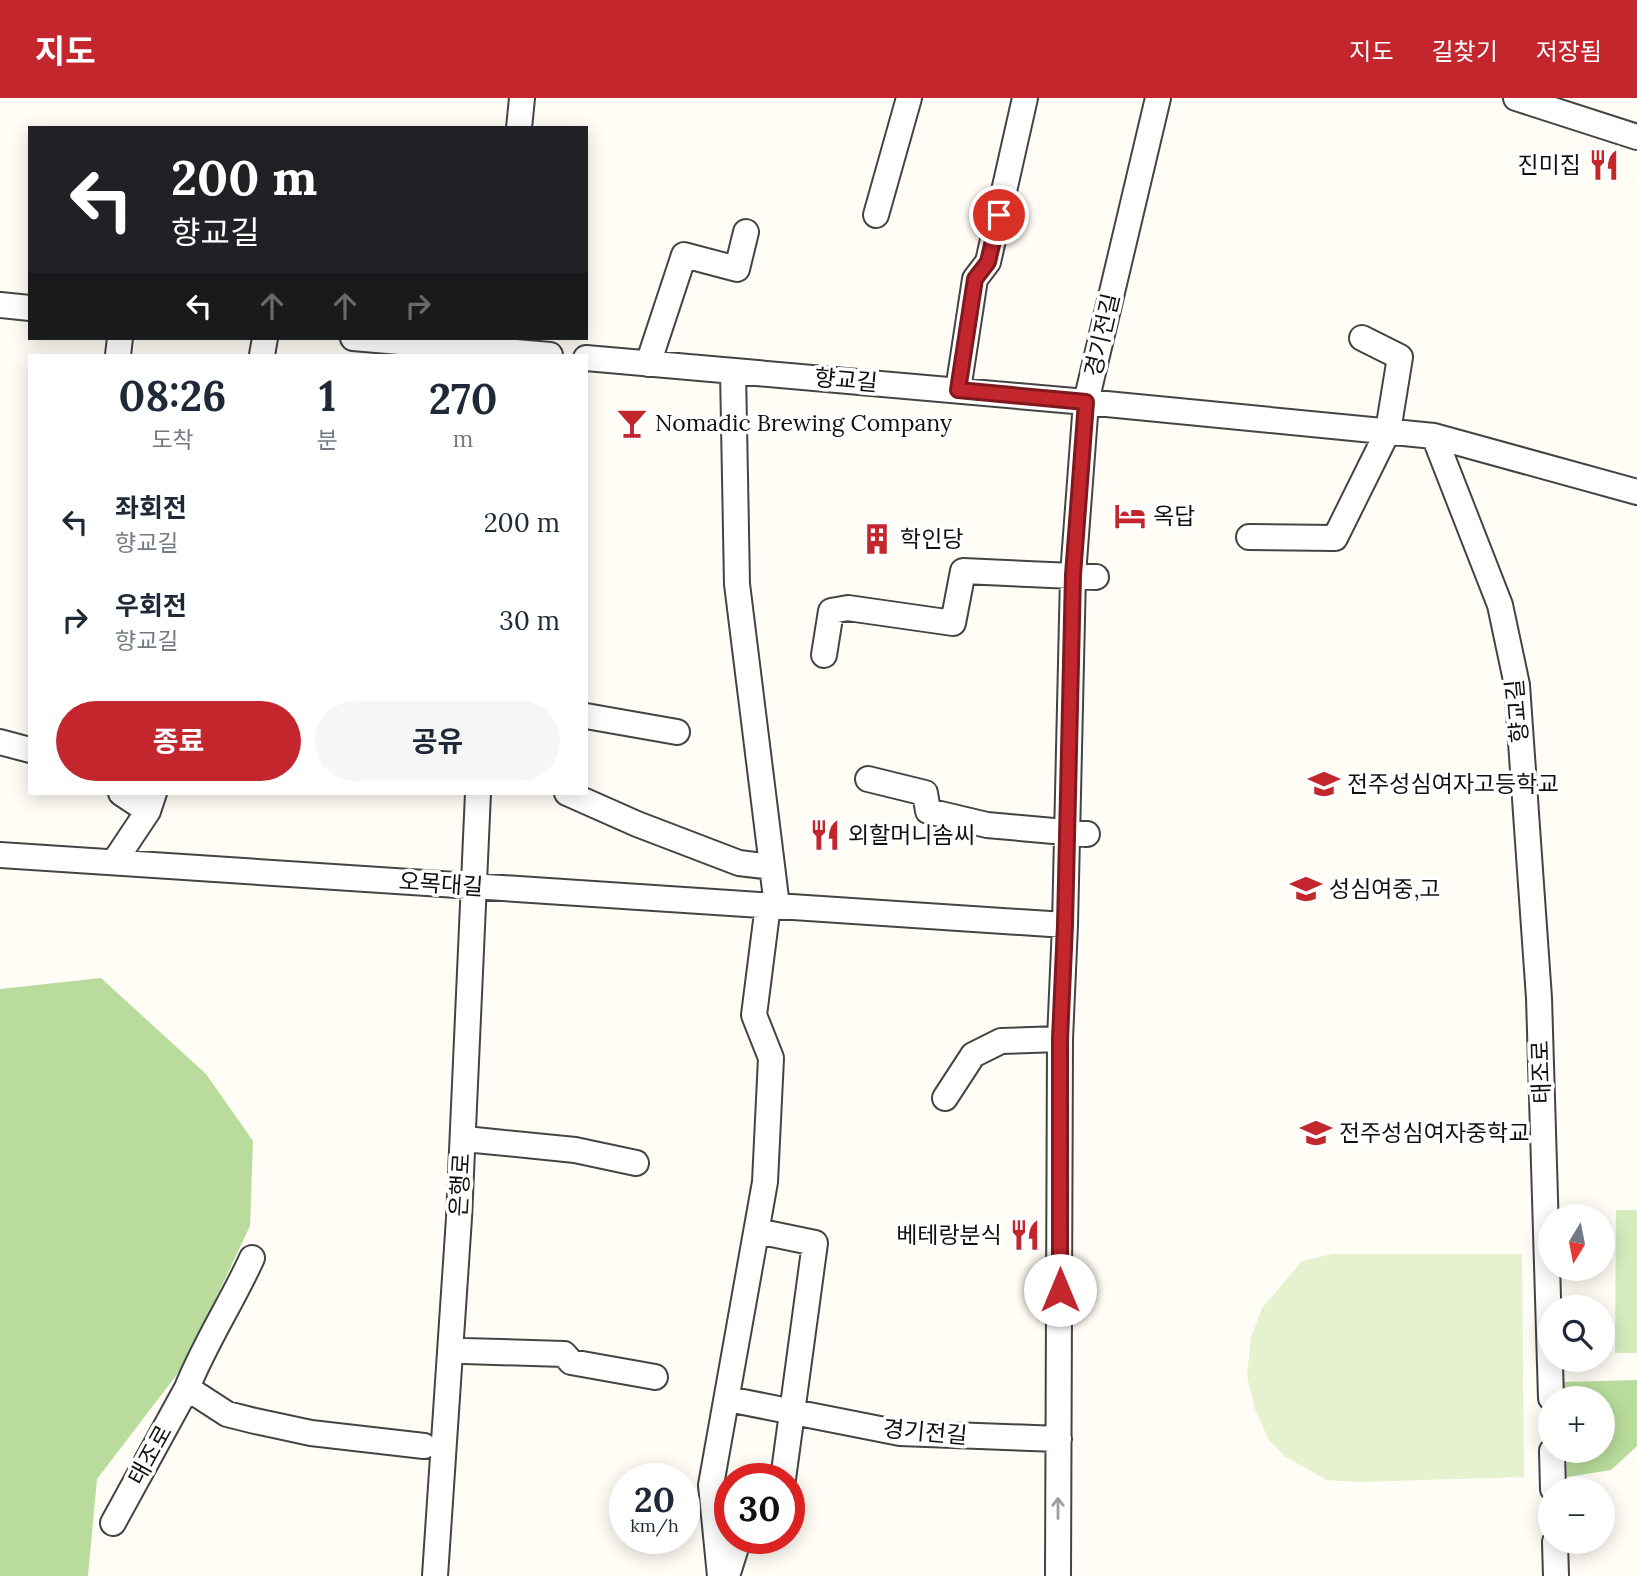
<!DOCTYPE html>
<html lang="ko">
<head>
<meta charset="utf-8">
<style>
  :root { --surface:#fff; --page:#f6f6f7; --text:#1f2937; --muted:#747a83; --accent:#c4262e }
  body { margin:0; font-family:Lora,"Noto Sans KR",serif; background:var(--page); color:var(--text); height:100vh; display:flex; flex-direction:column; font-size:26px; white-space:nowrap }
  * { box-sizing:border-box; margin:0 }
  p { font-size:23px; color:var(--muted) }
  .icon { flex:none; width:38px; height:38px; fill:none; stroke:currentColor; stroke-width:2; stroke-linecap:round; stroke-linejoin:round }
  .map { position:relative; flex:1; overflow:hidden }
  .drawer { position:absolute; left:28px; top:256px; width:560px; height:441px; display:flex; flex-direction:column; background:var(--surface); border-radius:0px; box-shadow:0 4px 18px #0003 }
  .drawer>* { flex:none }
  .hud { position:absolute; left:28px; top:28px; width:560px; height:214px; border-radius:0px; box-shadow:0 4px 18px #0003; background:#202124; color:#fff; overflow:hidden }
  .needle { width:46px; rotate:190deg }
  .controls { position:absolute; left:1538px; top:1106px; display:grid; gap:14px }
  .controls a { display:grid; place-items:center; width:77px; height:77px; border-radius:50%; background:var(--surface); box-shadow:0 4px 18px #0003; font-size:35px }
  .speed { position:absolute; left:609px; top:1365px; display:flex; gap:14px; font-size:35px; font-weight:700; text-align:center }
  .speed>* { display:grid; place-content:center; width:91px; height:91px; border-radius:50%; background:var(--surface); box-shadow:0 4px 18px #0003; line-height:1 }
  .speed small { font-size:18px; font-weight:400 }
  .speed .limit { border:10px solid #d22; background:#fff; color:#111 }
  .pin { position:absolute; display:grid; place-items:center; width:60px; height:60px; color:#fff; margin:-30px; border:4px solid #fff; border-radius:50%; box-shadow:0 2px 7px #0007 }
  .me { position:absolute; width:77px; margin:-38px; rotate:0deg; stroke-linejoin:round; filter:drop-shadow(0 0 5px #0008) }
  .turn { display:flex; align-items:center; gap:24px; height:147px; padding:0 28px; font-size:32px }
  .turn .icon { width:91px; height:91px; stroke-width:2.5 }
  .turn b { display:block; font-size:49px; line-height:60px }
  .lanes { display:flex; align-items:center; height:66px; padding:0 28px; background:#0003; justify-content:center; gap:35px; direction:ltr }
  .lanes .off { opacity:.35 }
  .eta { display:flex; justify-content:space-evenly; align-items:center; height:119px; text-align:center }
  .eta b { font-size:42px; font-weight:700; line-height:49px }
  .cta { display:flex; gap:14px; margin-top:auto; padding:14px 28px }
  .cta a { flex:1; height:80px; border-radius:42px; background:var(--accent); color:#fff; font-size:28px; font-weight:700; line-height:80px; text-align:center }
  .cta a+a { background:var(--page); color:var(--text) }
  ul { padding:0; list-style:none }
  li { display:flex; align-items:center; gap:21px; height:98px; padding:0 28px }
  li div { flex:1 }
  li b { display:block; font-size:26px }
  li em { font-style:normal }
  header { display:flex; align-items:center; gap:42px; box-sizing:border-box; height:98px; padding:0 35px; background:var(--accent); color:#fff }
  header strong { font-size:33px }
  nav { display:flex; gap:38px; margin-inline-start:auto; font-size:24px }
  .map>svg:first-child { display:block }
  .green { fill:#d5ebbd }
  .forest { fill:#b9dc9c }
  .pitch { fill:#e6f2cf }
  .lines { fill:none; stroke-linecap:round; stroke-linejoin:round }
  .minor-casing { stroke:#444; stroke-width:28 }
  .minor { stroke:#fff; stroke-width:24 }
  .oneway { stroke:#a0a0a0 }
  .route-casing { stroke:#7f191e; stroke-width:18 }
  .route { stroke:#c4262e; stroke-width:12 }
  .labels { text-anchor:middle; stroke-width:7; stroke-linejoin:round; paint-order:stroke }
  .poi-label { font-size:23px; fill:#111; stroke:#fff; text-anchor:start }
  .street-label { font-size:23px; fill:#111; stroke:#fff }
</style>
</head>
<body>
<header>
<strong>지도</strong>
<nav><a>지도</a><a>길찾기</a><a>저장됨</a></nav>
</header>
<div class="map">
<svg width="1637" height="1478" viewBox="0 0 1637 1478">
  <rect width="100%" height="100%" fill="#fffdf5"/>
  <path class="green" d="M 1616,1112 L 1637,1112 L 1637,1255 L 1615,1255 Z"/>
  <path class="forest" d="M 101,880 L 206,976 L 253,1043 L 250,1128 L 185,1266 L 97,1381 L 88,1478 L 0,1478 L 0,891 Z
    M 1637,1282 L 1637,1348 L 1611,1372 L 1567,1379 L 1566,1353 L 1603,1353 L 1603,1300 L 1564,1300 L 1563,1284 Z"/>
  <path class="pitch" d="M 1332,1156 L 1522,1156 L 1524,1379 L 1357,1384 L 1327,1382 L 1284,1358 L 1269,1342 L 1255,1312 L 1247,1278 L 1251,1239 L 1262,1210 L 1302,1163 Z"/>
  <g class="lines">
    <defs>
      <path id="minor" d="M 1516,0 L 1637,39
        M 519,30 L 522,0
        M 876,117 L 909,0
        M 0,207 L 30,210
        M 353,240 L 550,257
        M 118,257 L 120,240
        M 262,257 L 265,240
        M 586,260 L 1086,304 L 1434,338 L 1637,394
        M 648,266 L 684,157 L 737,171 L 746,134
        M 733,273 L 737,486 L 777,808
        M 958,292 L 975,181 L 988,164 L 1025,0
        M 1434,338 L 1500,507 L 1517,587 L 1539,900 L 1551,1300
        M 1249,439 L 1335,440 L 1388,333 L 1400,259 L 1362,240
        M 824,557 L 831,513 L 848,510 L 953,525 L 963,473 L 1096,479
        M 586,618 L 677,634
        M 0,644 L 30,652
        M 868,681 L 925,695 L 928,713 L 987,727 L 1087,736
        M 121,695 L 148,713
        M 567,695 L 637,726 L 739,765 L 772,769
        M 0,757 L 1065,827
        M 114,764 L 148,713 L 154,695
        M 945,1000 L 973,957 L 1001,943 L 1060,941
        M 475,1042 L 575,1052 L 636,1065
        M 757,1133 L 815,1145 L 783,1381
        M 464,1253 L 564,1256 L 571,1264 L 655,1279
        M 187,1290 L 227,1316 L 255,1323 L 311,1335 L 424,1348
        M 728,1301 L 900,1335 L 1059,1341
        M 1552,1353 L 1553,1391
        M 113,1425 L 187,1290 C 205,1245 232,1204 252,1160
        M 1555,1444 L 1556,1478
        M 435,1478 L 459,1120 L 478,695
        M 720,1478 L 711,1387 L 765,1084 L 771,960 L 754,917 L 768,807
        M 727,1478 L 739,1440
        M 1058,1478 L 1060,941 L 1065,827 L 1073,477 L 1086,304 L 1158,0"/>
    </defs>
    <use href="#minor" class="minor-casing"/>
    <use href="#minor" class="minor"/>
  </g>
  <defs><path id="oneway-shaft" d="M-6 0H5M1.5-3L5.5 0L1.5 3" fill="none" stroke-width="1.6" stroke-linecap="round" stroke-linejoin="round" transform="scale(1.75)"/></defs>
  <use class="oneway" href="#oneway-shaft" transform="translate(1058 1410) rotate(-90)"/>
  <g class="lines">
    <defs>
      <path id="route" d="M 999,117 L 988,164 L 975,181 L 958,292 L 1086,304 L 1073,477 L 1065,827 L 1060,941 L 1060,1192"/>
    </defs>
    <use href="#route" class="route-casing"/>
    <use href="#route" class="route"/>
  </g>
  <defs>
    <symbol id="restaurant-bare" viewBox="-9 -9 18 18"><path d="M-5-6h1v4h1v-4h1v4h1v-4h1v5L-1.5 .5V6h-2V.5L-5-1ZM5-6V6H3V1.5H1.5Q1.5-4 5-6Z" fill="#c4262e" stroke="#fff" stroke-width="2.5" paint-order="stroke"/></symbol>
    <symbol id="bar-bare" viewBox="-9 -9 18 18"><path d="M-6-5H6L.8 .8V4.5H3.5V6h-7V4.5H-.8V.8Z" fill="#c4262e" stroke="#fff" stroke-width="2.5" paint-order="stroke"/></symbol>
    <symbol id="hotel-bare" viewBox="-9 -9 18 18"><path d="M-6-4.5h1.5V1H6V5H4.5V3h-9V5H-6ZM-4 0a1.8 1.8 0 1 1 3.6 0ZM.5 0V-2.5h3Q6-2.5 6 0Z" fill="#c4262e" stroke="#fff" stroke-width="2.5" paint-order="stroke"/></symbol>
    <symbol id="building-bare" viewBox="-9 -9 18 18"><path d="M-4-6H4V6H1V3H-1V6H-4ZM-2.5-4.3h1.7v1.8h-1.7ZM.8-4.3h1.7v1.8H.8ZM-2.5-1h1.7V.8h-1.7ZM.8-1h1.7V.8H.8Z" fill="#c4262e" stroke="#fff" stroke-width="2.5" paint-order="stroke"/></symbol>
    <symbol id="school-bare" viewBox="-9 -9 18 18"><path d="M0-5L7-2L0 1L-7-2ZM-4 1L0 2.5L4 1V4Q0 6-4 4Z" fill="#c4262e" stroke="#fff" stroke-width="2.5" paint-order="stroke"/></symbol>
  </defs>
  <g fill-rule="evenodd">
    <use href="#restaurant-bare" x="1582" y="45" width="44" height="44"/>
    <use href="#bar-bare" x="610" y="303" width="44" height="44"/>
    <use href="#hotel-bare" x="1108" y="396" width="44" height="44"/>
    <use href="#building-bare" x="855" y="419" width="44" height="44"/>
    <use href="#school-bare" x="1302" y="664" width="44" height="44"/>
    <use href="#restaurant-bare" x="803" y="715" width="44" height="44"/>
    <use href="#school-bare" x="1284" y="769" width="44" height="44"/>
    <use href="#school-bare" x="1294" y="1013" width="44" height="44"/>
    <use href="#restaurant-bare" x="1003" y="1115" width="44" height="44"/>
  </g>
  <g class="labels">
    <g class="poi-label">
      <text x="1581" y="75" text-anchor="end">진미집</text>
      <text x="655" y="333">Nomadic Brewing Company</text>
      <text x="1153" y="426">옥답</text>
      <text x="900" y="449">학인당</text>
      <text x="1347" y="694">전주성심여자고등학교</text>
      <text x="848" y="745">외할머니솜씨</text>
      <text x="1329" y="799">성심여중,고</text>
      <text x="1339" y="1043">전주성심여자중학교</text>
      <text x="1002" y="1145" text-anchor="end">베테랑분식</text>
    </g>
    <g class="street-label">
      <text transform="translate(1102 237) rotate(-77)" y="8">경기전길</text>
      <text transform="translate(846 282) rotate(5)" y="8">향교길</text>
      <text transform="translate(1517 613) rotate(-95)" y="8">향교길</text>
      <text transform="translate(441 786) rotate(4)" y="8">오목대길</text>
      <text transform="translate(1541 974) rotate(-92)" y="8">태조로</text>
      <text transform="translate(460 1087) rotate(-87)" y="8">은행로</text>
      <text transform="translate(925 1334) rotate(5)" y="8">경기전길</text>
      <text transform="translate(150 1357) rotate(-61)" y="8">태조로</text>
    </g>
  </g>
</svg>
<div class="controls">
<a><svg class="needle" viewBox="-14 -14 28 28"><path d="M0-13l5 13h-10z" fill="#e53935"/><path d="M0 13l5-13h-10z" fill="#747a83"/></svg></a>
<a><svg class="icon" aria-label="search" viewBox="0 0 24 24"><circle cx="10" cy="10" r="6"/><path d="M15 15l6 6"/></svg></a>
<a>+</a>
<a>−</a>
</div>
<div class="speed"><div>20<small>km/h</small></div><div class="limit">30</div></div>
<div class="pin" style="left:999px;top:117px;background:#d93025"><svg class="icon" aria-label="arrive" viewBox="0 0 24 24"><path d="M6 21V4h12l-3 4 3 4H6"/></svg></div>
<svg class="me" style="left:1060px;top:1192px" viewBox="-20 -20 40 40"><circle r="19" fill="#fff"/><path d="M0-13L10 11 0 6-10 11z" fill="#c4262e"/></svg>
<div class="hud">
<div class="turn"><svg class="icon" aria-label="left" viewBox="0 0 24 24"><path d="M17 20v-9H6M10 6l-5 5 5 5"/></svg><div><b>200 m</b>향교길</div></div>
<div class="lanes"><svg class="icon" aria-label="left" viewBox="0 0 24 24"><path d="M17 20v-9H6M10 6l-5 5 5 5"/></svg><svg class="icon off" aria-label="ahead" viewBox="0 0 24 24"><path d="M12 20V5M6 11l6-6 6 6"/></svg><svg class="icon off" aria-label="ahead" viewBox="0 0 24 24"><path d="M12 20V5M6 11l6-6 6 6"/></svg><svg class="icon off" aria-label="right" viewBox="0 0 24 24"><path d="M7 20v-9h11M14 6l5 5-5 5"/></svg></div>
</div>
<section class="drawer">
<div class="eta">
<div><b>08:26</b><p>도착</p></div>
<div><b>1</b><p>분</p></div>
<div><b>270</b><p>m</p></div>
</div>
<ul>
<li><svg class="icon" aria-label="left" viewBox="0 0 24 24"><path d="M17 20v-9H6M10 6l-5 5 5 5"/></svg><div><b>좌회전</b><p>향교길</p></div><em>200 m</em></li>
<li><svg class="icon" aria-label="right" viewBox="0 0 24 24"><path d="M7 20v-9h11M14 6l5 5-5 5"/></svg><div><b>우회전</b><p>향교길</p></div><em>30 m</em></li>
</ul>
<div class="cta"><a>종료</a><a>공유</a></div>
</section>
</div>
</body>
</html>
